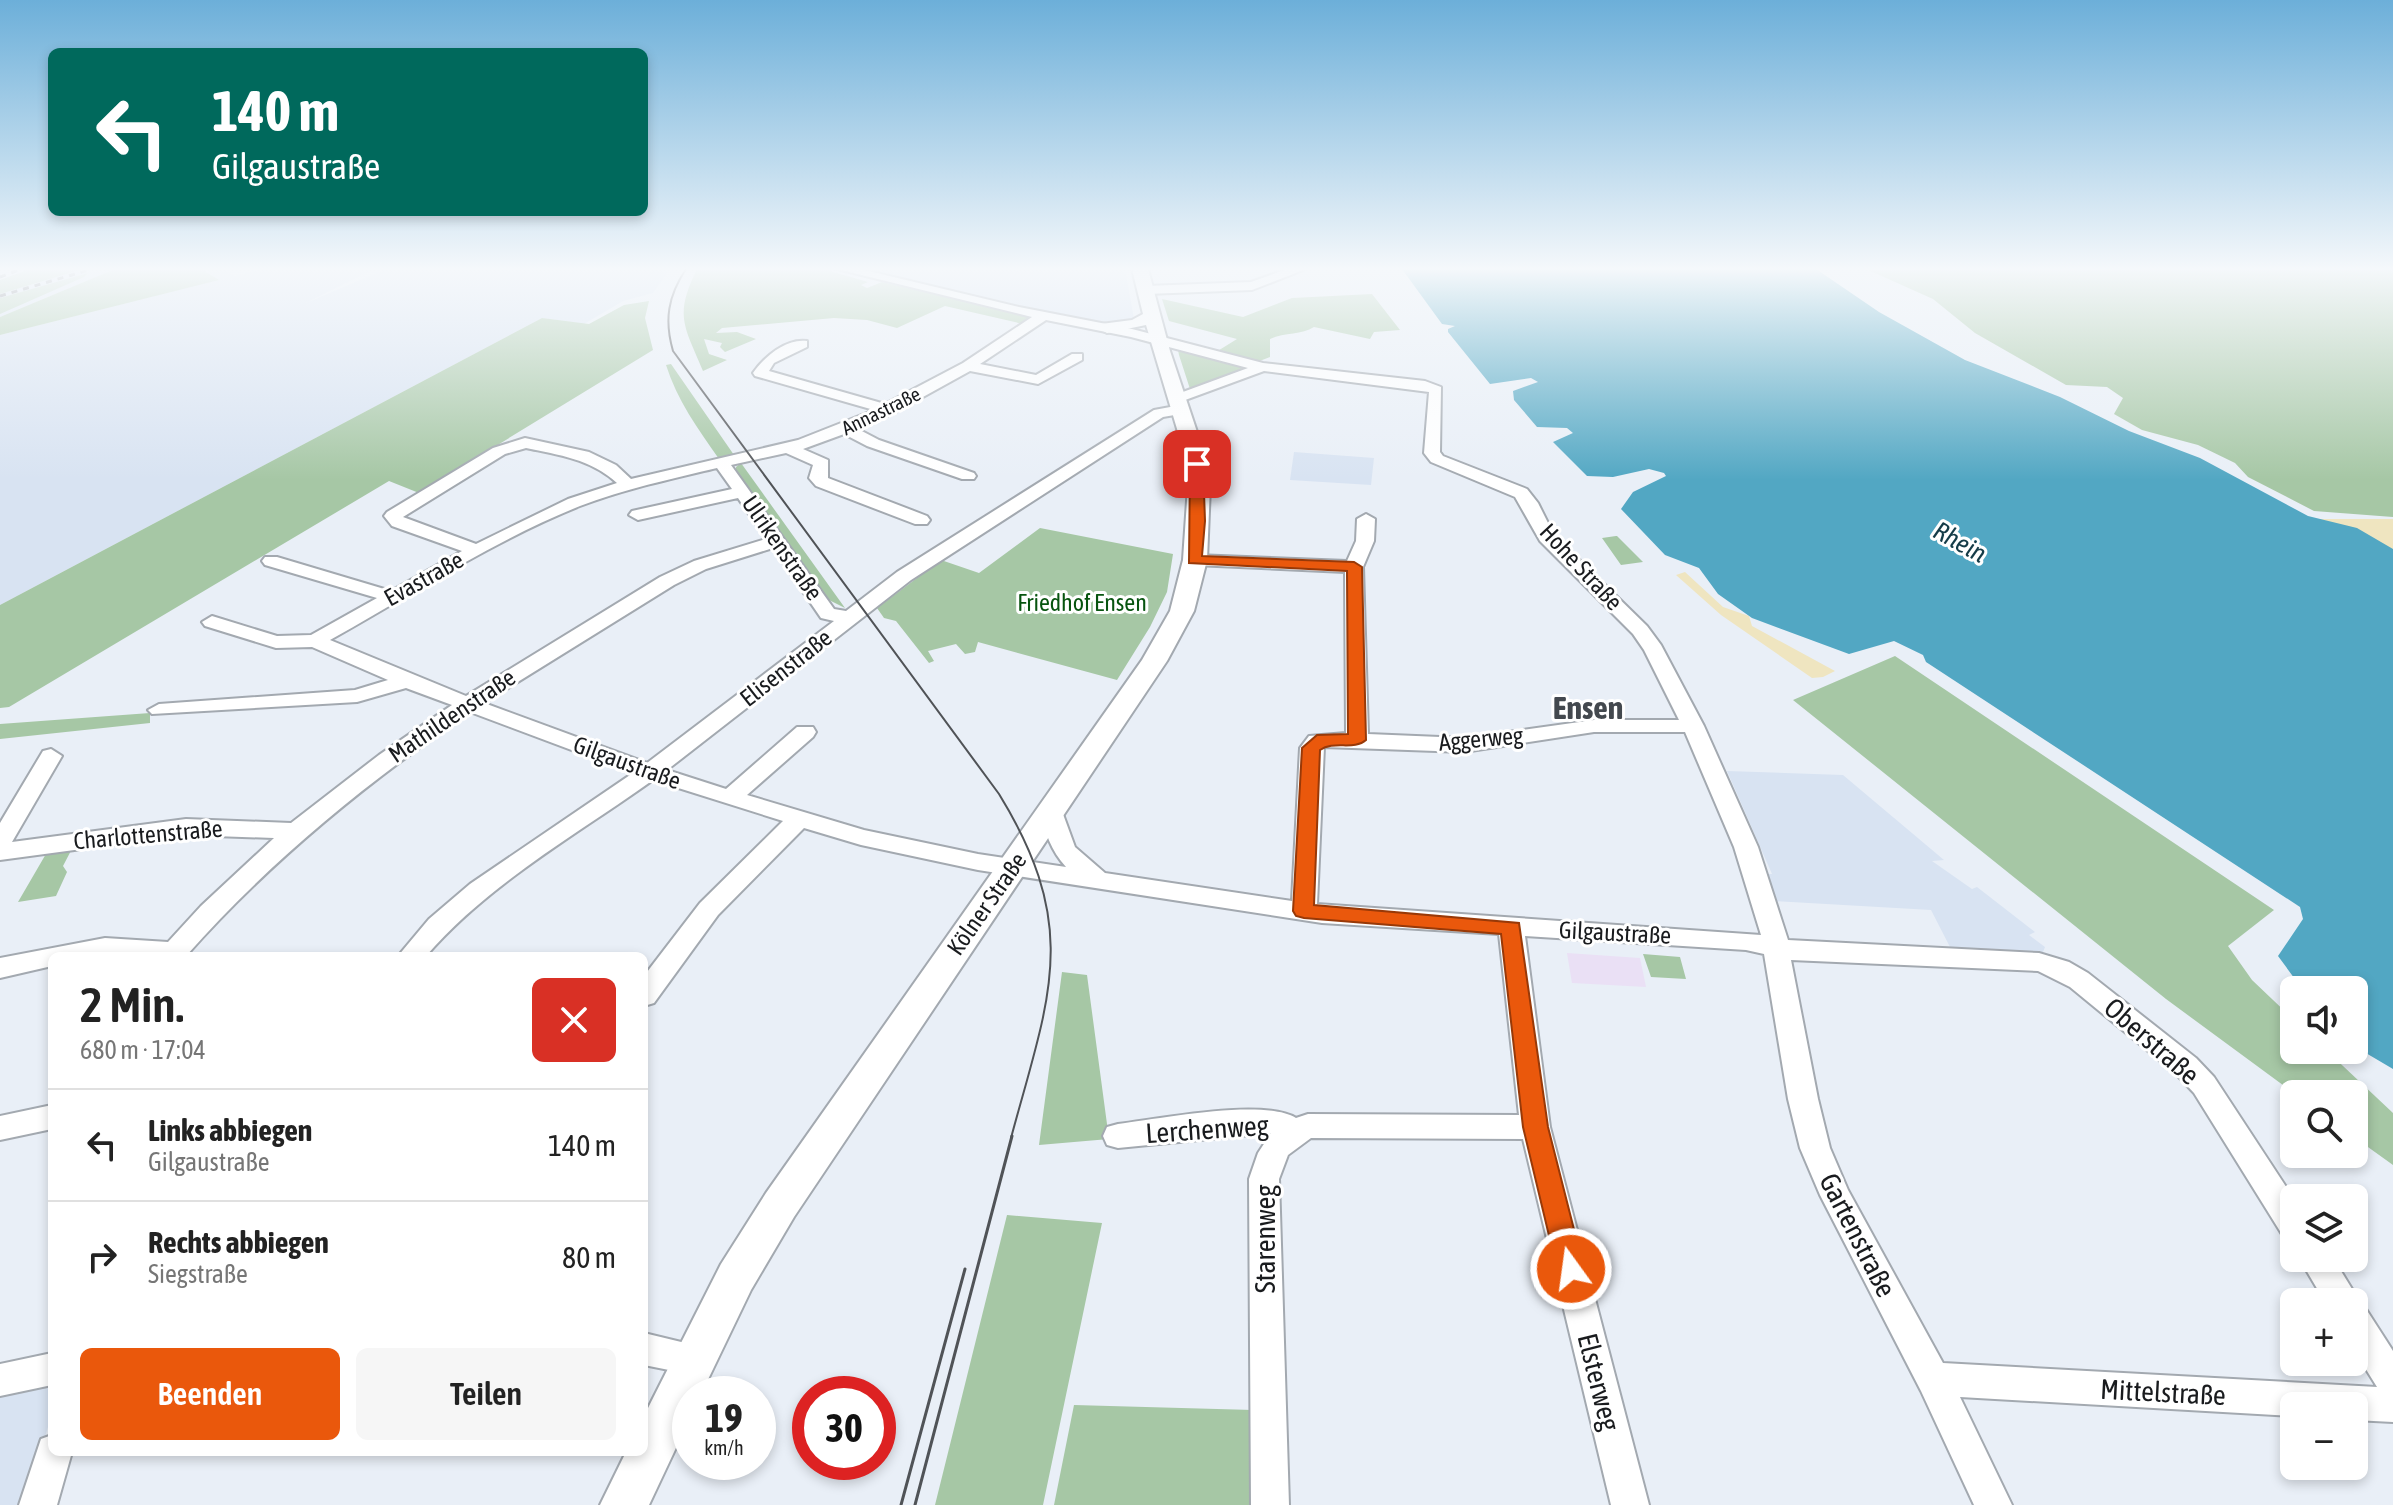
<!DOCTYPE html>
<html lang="de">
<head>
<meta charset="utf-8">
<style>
  :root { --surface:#fff; --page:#f6f6f6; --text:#222; --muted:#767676; --line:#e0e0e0; --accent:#ea580c }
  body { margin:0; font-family:"Asap Condensed",sans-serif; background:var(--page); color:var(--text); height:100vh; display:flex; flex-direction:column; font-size:30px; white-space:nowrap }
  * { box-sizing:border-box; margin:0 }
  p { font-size:26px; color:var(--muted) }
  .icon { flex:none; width:44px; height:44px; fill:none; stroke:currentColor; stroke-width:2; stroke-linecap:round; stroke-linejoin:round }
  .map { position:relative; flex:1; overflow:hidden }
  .sheet { position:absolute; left:48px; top:952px; width:600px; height:504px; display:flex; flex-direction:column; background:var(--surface); border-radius:12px; box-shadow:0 4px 12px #0003 }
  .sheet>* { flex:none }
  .top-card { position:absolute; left:48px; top:48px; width:600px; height:168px; border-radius:12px; box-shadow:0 4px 12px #0003; background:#00695c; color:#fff; overflow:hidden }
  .tools { position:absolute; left:2280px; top:976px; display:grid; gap:16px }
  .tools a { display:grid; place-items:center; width:88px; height:88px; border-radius:12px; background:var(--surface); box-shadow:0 4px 12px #0003; font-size:40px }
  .speed { position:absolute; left:672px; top:1376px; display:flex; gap:16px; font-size:40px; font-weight:700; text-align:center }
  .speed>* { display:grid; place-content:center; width:104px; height:104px; border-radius:50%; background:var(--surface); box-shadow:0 4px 12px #0003; line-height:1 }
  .speed small { font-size:20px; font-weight:400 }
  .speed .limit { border:12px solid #d22; background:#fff; color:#111 }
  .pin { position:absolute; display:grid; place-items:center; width:68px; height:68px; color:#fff; margin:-34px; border-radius:16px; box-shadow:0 4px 12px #0006 }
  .me { position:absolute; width:88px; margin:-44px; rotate:346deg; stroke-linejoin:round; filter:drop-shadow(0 0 6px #0008) }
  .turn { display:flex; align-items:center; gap:28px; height:168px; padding:0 32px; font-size:36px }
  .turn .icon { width:104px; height:104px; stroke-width:2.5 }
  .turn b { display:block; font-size:56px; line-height:68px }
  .round { display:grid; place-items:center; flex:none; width:84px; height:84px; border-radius:12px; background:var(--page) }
  .head { display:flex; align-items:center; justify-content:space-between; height:136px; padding:0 32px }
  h1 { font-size:48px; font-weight:600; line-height:60px }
  .action { display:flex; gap:16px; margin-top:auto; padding:16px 32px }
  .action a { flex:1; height:92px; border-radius:12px; background:var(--accent); color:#fff; font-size:32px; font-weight:600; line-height:92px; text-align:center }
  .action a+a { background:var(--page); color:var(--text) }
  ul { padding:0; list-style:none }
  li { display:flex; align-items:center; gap:24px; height:112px; padding:0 32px; border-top:2px solid var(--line) }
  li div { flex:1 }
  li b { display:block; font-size:30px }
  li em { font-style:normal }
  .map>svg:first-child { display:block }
  .commercial { fill:#eae0f5 }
  .built { fill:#d8e3f2 }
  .green { fill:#a6c7a5 }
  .sand { fill:#efe5c0 }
  .water { fill:#52a7c3 }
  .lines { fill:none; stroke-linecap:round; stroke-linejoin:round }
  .minor-casing { stroke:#a3a9b0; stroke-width:4 }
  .major-casing { stroke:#a3a9b0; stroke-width:4 }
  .minor { fill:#fff; fill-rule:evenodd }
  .major { fill:#fff; fill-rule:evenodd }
  .tram-far1 { stroke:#505357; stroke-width:2 }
  .tram { stroke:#505357; stroke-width:3 }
  .rail { stroke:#505357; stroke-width:3; stroke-dasharray:6 6; stroke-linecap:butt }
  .route { fill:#ea580c; stroke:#983908; stroke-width:2 }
  .labels { text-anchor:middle; stroke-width:6; stroke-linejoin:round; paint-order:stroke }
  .far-street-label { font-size:20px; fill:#191b1e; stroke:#fff }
  .street-label { font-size:24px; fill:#191b1e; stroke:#fff }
  .park-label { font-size:24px; fill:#07540f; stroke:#fff }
  .water-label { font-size:26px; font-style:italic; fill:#153c48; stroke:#fff }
  .near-street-label { font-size:28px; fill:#191b1e; stroke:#fff }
  .district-label { font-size:32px; font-weight:bold; fill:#43484e; stroke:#fff }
</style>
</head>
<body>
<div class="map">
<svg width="2393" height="1505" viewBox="0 0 2393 1505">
  <rect width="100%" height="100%" fill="#e9eff7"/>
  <path class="commercial" d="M 1567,953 L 1640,958 L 1646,987 L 1572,983 Z"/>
  <path class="built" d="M 83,269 L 115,269 L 0,317 L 0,310 L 86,275 L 0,298 L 0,294 Z
    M 201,269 L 223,269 L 235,276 L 261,269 L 374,269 L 306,303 L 386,269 L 670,269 L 653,293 L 623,301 L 584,324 L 542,318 L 0,605 L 0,335 L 218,280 Z
    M 856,269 L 1125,269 L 1134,319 L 1107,324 L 891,280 Z
    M 1294,452 L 1374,458 L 1371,485 L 1290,480 Z
    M 1727,771 L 1843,775 L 1944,860 L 1932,861 L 1972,889 L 1977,887 L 2035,932 L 2029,935 L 2045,947 L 2043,952 L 1950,947 L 1931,910 L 1772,901 L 1762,874 L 1772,874 Z
    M 43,1384 L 52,1392 L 52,1414 L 24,1505 L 0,1505 L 0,1395 Z"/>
  <path class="green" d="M 30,269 L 83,269 L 0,294 L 0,280 Z
    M 115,269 L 201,269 L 219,280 L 0,335 L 0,317 Z
    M 697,269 L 823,269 L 868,282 L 861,285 L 867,288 L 882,282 L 1024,315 L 1030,319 L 1023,324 L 945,306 L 897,328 L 867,320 L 834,318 L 722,328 L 716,333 L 737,332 L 756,339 L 725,352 L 720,347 L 722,343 L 704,339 L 709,354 L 727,360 L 703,371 C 684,325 674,316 697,269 Z
    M 1866,269 L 2393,269 L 2393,517 L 2314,511 L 2248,477 L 2235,463 L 2198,445 L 2142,430 L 2114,414 L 2123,398 L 2107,387 L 2066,385 L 1975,333 L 1933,299 Z
    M 88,273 L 84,277 L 0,314 L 0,298 Z
    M 1372,294 L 1400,330 L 1374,332 L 1370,339 L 1314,327 C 1302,335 1285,332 1270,339 L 1270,357 L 1257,362 L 1216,352 L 1237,339 L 1169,321 L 1162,299 L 1243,317 L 1292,298 Z
    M 649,301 L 645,318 L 653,350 L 419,493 L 389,481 L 9,707 L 0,708 L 0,605 L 542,318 L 589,324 L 624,305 Z
    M 1181,349 L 1246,367 L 1247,370 L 1190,389 L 1179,355 L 1178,350 Z
    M 671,364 L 734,455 L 719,459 C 698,429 677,400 666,365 Z
    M 741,463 L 845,608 L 827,599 L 736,471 L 736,467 Z
    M 1040,528 L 1173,554 L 1167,592 L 1150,627 L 1117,680 L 978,642 L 975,652 L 965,654 L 956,644 L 928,651 L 934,661 L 929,663 L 896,621 L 884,618 L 877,608 L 941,560 L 979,573 Z
    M 1616,536 L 1617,536 L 1643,562 L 1621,565 L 1602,538 Z
    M 1895,656 L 2274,910 L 2228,946 L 2252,980 L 2294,1020 L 2294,1050 L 2326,1050 L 2393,1113 L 2393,1165 L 2354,1137 L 2354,1094 L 2295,1094 L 2166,999 L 1793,700 Z
    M 150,713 L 150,723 L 0,739 L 0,724 Z
    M 75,843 L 63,866 L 67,872 L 56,896 L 18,902 L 50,847 Z
    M 1643,954 L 1680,957 L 1686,979 L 1651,977 Z
    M 1062,972 L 1087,975 L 1109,1139 L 1039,1145 Z
    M 1007,1215 L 1102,1223 L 1043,1505 L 935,1505 Z
    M 1074,1405 L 1253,1410 L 1253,1505 L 1054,1505 Z"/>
  <path class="sand" d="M 2289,519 L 2393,519 L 2393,553 Z
    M 1685,572 L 1723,607 L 1749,616 L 1752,626 L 1835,671 L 1823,677 L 1812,678 L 1721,615 L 1676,575 Z"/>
  <path class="water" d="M 1402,269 L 1816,269 L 1879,312 L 1965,360 L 2060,397 L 2129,431 L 2200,458 L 2308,516 L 2357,528 L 2393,549 L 2393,1069 L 2354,1046 L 2354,990 L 2303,990 L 2278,956 L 2303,919 L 2300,907 L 1926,662 L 1923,655 L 1894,641 L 1849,654 L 1752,618 L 1718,594 L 1699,568 L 1665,555 L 1621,509 L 1633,492 L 1666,476 L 1664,473 L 1649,469 L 1613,477 L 1587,476 L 1553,442 L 1573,433 L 1567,428 L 1537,427 L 1514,400 L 1513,391 L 1538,382 L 1531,378 L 1490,384 L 1448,332 L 1448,329 L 1455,326 L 1442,324 Z"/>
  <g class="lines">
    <defs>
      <path id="minor" d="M 837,269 L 860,269 L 1019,307 L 1132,329 L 1263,363 L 1425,381 L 1441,387 L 1440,452 L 1443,456 L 1527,489 L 1538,503 L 1554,535 L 1647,626 L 1661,645 L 1704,726 L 1758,847 L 1788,940 L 2039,953 L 2069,962 L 2088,973 L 2196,1058 L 2214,1077 L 2294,1199 L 2294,1240 L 2283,1236 L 2194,1093 L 2176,1074 L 2070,987 L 2038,971 L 1791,960 L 1818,1099 L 1830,1148 L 1848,1190 L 1943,1363 L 2377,1387 L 2354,1350 L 2354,1302 L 2325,1302 L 2299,1258 L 2333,1258 L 2360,1302 L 2358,1306 L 2366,1309 L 2393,1351 L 2393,1422 L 2354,1420 L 2354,1406 L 2294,1406 L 2294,1416 L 1960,1397 L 2012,1505 L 1974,1505 L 1921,1391 L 1820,1195 L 1800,1148 L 1788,1099 L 1764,954 L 1746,950 L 1525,936 L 1550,1127 L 1649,1505 L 1611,1505 L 1523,1139 L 1311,1138 L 1288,1155 L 1279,1179 L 1289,1505 L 1251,1505 L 1249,1179 L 1258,1153 L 1271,1133 L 1118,1148 L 1107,1145 L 1103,1136 L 1107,1127 L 1118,1124 C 1159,1119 1263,1098 1296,1118 L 1308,1114 L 1519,1115 L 1499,934 L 1322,923 L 978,870 L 861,845 L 804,828 L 718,915 L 654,1003 L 644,1006 L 644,976 L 700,903 L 783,821 L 653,780 C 576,835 488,884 426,956 L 398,956 L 429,919 L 470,884 L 633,773 L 470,712 C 366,783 270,861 186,956 L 52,956 L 52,966 L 0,978 L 0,958 L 105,938 L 168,942 L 201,906 L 274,838 L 186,835 L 0,860 L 0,823 L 43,751 L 51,749 L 62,756 L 12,842 L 186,819 L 291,823 L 379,755 L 452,705 L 406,688 L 357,702 L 152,714 L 148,710 L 159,704 L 355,690 L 388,680 L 312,647 L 276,648 L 205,626 L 202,622 L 212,616 L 277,636 L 311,635 L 377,598 L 265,565 L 262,561 L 265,557 L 277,557 L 391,591 L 462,551 L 392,526 L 384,516 L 387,512 L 493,448 L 525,438 L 589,452 L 616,465 L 631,479 L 798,440 L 874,410 L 755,376 L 753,373 C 764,357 786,338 807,341 L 807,347 L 774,363 L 769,371 L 885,404 L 963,363 L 1032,317 ZM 1046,320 L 1131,337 L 1248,368 L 1172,396 L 1172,402 L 1177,403 L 1264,371 L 1429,392 L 1424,453 L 1431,462 L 1515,497 L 1540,541 L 1633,634 L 1644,650 L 1679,720 L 1594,720 L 1464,738 L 1368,734 L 1363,567 L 1374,541 L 1375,519 L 1366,514 L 1357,519 L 1356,541 L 1347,561 L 1195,555 L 1186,560 L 1195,565 L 1345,572 L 1346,733 L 1309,736 L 1300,748 L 1292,901 L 1105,873 L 1075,847 L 1060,806 L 1044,806 L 1040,811 C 1045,832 1051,851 1066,867 L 978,854 L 864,830 L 747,795 L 813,737 L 816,732 L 813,727 L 797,727 L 726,789 L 667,770 L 911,580 L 1163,417 L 1186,413 L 1189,410 L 1181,405 L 1154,410 L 897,572 L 846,611 L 834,609 L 731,465 L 786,453 L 813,465 L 809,478 L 816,486 L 915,524 L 927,524 L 930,520 L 927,516 L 828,478 L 828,460 L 803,449 L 844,434 L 867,446 L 962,479 L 974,479 L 976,476 L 974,473 L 879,440 L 858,429 L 894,413 L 970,371 L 1038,384 L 1082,360 L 1082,354 L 1072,354 L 1036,375 L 980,364 ZM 526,448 C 559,455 591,459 617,483 L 568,499 L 476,544 L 403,517 L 505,454 ZM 717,468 L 732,489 L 632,511 L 629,515 L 638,520 L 738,498 L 766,539 L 694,561 L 660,577 L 466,696 L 330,640 C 412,594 493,541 580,506 C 624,489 671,479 717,468 ZM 773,548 L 821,618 L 834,621 L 647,763 L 484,703 L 674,585 L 706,569 ZM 1594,732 L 1685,732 L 1734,847 L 1761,935 L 1317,904 L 1324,747 L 1464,752 Z
        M 1287,269 L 1306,269 L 1252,290 L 1146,294 L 1140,290 L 1146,286 L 1251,282 Z
        M 52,1105 L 52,1129 L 0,1140 L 0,1116 Z
        M 644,1333 L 706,1348 L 711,1359 L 706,1370 L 694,1375 L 644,1365 Z
        M 52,1353 L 52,1385 L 0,1396 L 0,1364 Z
        M 52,1435 L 52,1452 L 72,1452 L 57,1505 L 19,1505 L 41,1439 Z"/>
      <path id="major" d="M 1132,269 L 1148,269 L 1170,351 L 1206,459 L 1210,486 L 1207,560 L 1194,611 L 1167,661 L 794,1217 L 751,1290 L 701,1394 L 690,1394 L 690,1418 L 649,1505 L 600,1505 L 626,1452 L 644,1452 L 644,1416 L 721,1264 L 766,1193 L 1142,660 L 1170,611 L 1183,560 L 1188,486 L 1186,459 L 1146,325 L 1107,333 L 1098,328 L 1101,324 L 1132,320 L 1143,314 Z"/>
    </defs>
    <use href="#minor" class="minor-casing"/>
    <use href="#major" class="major-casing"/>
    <use href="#minor" class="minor"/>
    <use href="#major" class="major"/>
    <path class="tram-far1" d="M 686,269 C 668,296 664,320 673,351 L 999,794 C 1082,929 1049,997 1011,1138"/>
    <path class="tram" d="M 901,1505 L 965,1269
      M 915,1505 L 1012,1136"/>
    <path class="rail" d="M 0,277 L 21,269
      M 0,296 L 92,269"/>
  </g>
  <linearGradient id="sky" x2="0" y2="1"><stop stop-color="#6cafd9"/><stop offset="0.56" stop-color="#f5f8fb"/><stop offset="1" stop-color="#f5f8fb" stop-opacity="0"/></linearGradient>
  <rect width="2393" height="480" fill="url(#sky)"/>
  <path class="route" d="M 1197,460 L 1203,464 L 1205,521 L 1202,556 L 1354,562 L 1362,567 L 1366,740 C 1354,751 1334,740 1320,750 L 1314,905 L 1519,923 L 1548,1127 L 1584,1269 L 1580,1278 L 1571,1281 L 1561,1278 L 1557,1269 L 1523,1127 L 1501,934 L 1304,918 L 1296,916 L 1293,911 L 1302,748 L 1317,735 L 1348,734 L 1347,571 L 1189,563 L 1190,464 Z"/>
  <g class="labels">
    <g class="far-street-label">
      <text transform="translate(881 411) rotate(-26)" y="7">Annastraße</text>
    </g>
    <g class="street-label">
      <text transform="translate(782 548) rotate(55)" y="8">Ulrikenstraße</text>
      <text transform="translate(1581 567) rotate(47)" y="8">Hohe Straße</text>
      <text transform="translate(424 579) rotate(-29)" y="8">Evastraße</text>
      <text transform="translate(786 668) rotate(-38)" y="8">Elisenstraße</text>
      <text transform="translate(452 716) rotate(-34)" y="8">Mathildenstraße</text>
      <text transform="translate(1481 739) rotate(-5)" y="8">Aggerweg</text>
      <text transform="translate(627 763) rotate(20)" y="8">Gilgaustraße</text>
      <text transform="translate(148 835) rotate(-5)" y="8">Charlottenstraße</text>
      <text transform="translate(987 904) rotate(-55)" y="8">Kölner Straße</text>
      <text transform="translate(1615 933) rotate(3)" y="8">Gilgaustraße</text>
    </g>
    <g class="park-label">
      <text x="1082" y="611">Friedhof Ensen</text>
    </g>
    <g class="water-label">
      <text transform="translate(1960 542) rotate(29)" y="9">Rhein</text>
    </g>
    <g class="near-street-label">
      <text transform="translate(2152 1041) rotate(41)" y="10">Oberstraße</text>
      <text transform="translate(1207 1129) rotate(-4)" y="10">Lerchenweg</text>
      <text transform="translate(1858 1235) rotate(63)" y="10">Gartenstraße</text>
      <text transform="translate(1265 1239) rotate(-90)" y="10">Starenweg</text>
      <text transform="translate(1599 1382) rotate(76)" y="10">Elsterweg</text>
      <text transform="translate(2163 1392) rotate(3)" y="10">Mittelstraße</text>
    </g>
    <g class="district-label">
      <text x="1588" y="719">Ensen</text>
    </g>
  </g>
</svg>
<div class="tools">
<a><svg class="icon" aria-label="sound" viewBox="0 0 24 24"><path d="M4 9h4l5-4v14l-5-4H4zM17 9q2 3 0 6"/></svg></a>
<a><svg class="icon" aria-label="search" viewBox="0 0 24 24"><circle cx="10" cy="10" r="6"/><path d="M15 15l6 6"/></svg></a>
<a><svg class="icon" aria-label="layers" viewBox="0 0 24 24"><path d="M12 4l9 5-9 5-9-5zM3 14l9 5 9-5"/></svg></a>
<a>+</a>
<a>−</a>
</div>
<div class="speed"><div>19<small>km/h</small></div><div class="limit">30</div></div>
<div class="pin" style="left:1197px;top:464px;background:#d93025"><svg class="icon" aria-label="arrive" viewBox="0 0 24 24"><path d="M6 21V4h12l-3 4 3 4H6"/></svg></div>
<svg class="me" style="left:1571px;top:1269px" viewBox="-20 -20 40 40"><circle r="17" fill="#ea580c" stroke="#fff" stroke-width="3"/><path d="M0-11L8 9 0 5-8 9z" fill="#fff"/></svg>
<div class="top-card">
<div class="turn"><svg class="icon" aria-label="left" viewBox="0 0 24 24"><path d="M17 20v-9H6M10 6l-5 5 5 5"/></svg><div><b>140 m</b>Gilgaustraße</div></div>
</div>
<section class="sheet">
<div class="head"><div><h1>2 Min.</h1><p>680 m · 17:04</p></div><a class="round" style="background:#d93025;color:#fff"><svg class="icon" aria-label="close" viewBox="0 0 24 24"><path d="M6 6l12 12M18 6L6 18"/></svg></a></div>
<ul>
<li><svg class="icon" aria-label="left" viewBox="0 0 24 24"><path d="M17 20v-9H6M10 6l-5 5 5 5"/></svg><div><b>Links abbiegen</b><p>Gilgaustraße</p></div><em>140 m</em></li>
<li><svg class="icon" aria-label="right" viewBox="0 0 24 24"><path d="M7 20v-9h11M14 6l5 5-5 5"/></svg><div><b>Rechts abbiegen</b><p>Siegstraße</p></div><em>80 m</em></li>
</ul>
<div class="action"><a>Beenden</a><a>Teilen</a></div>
</section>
</div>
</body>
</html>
